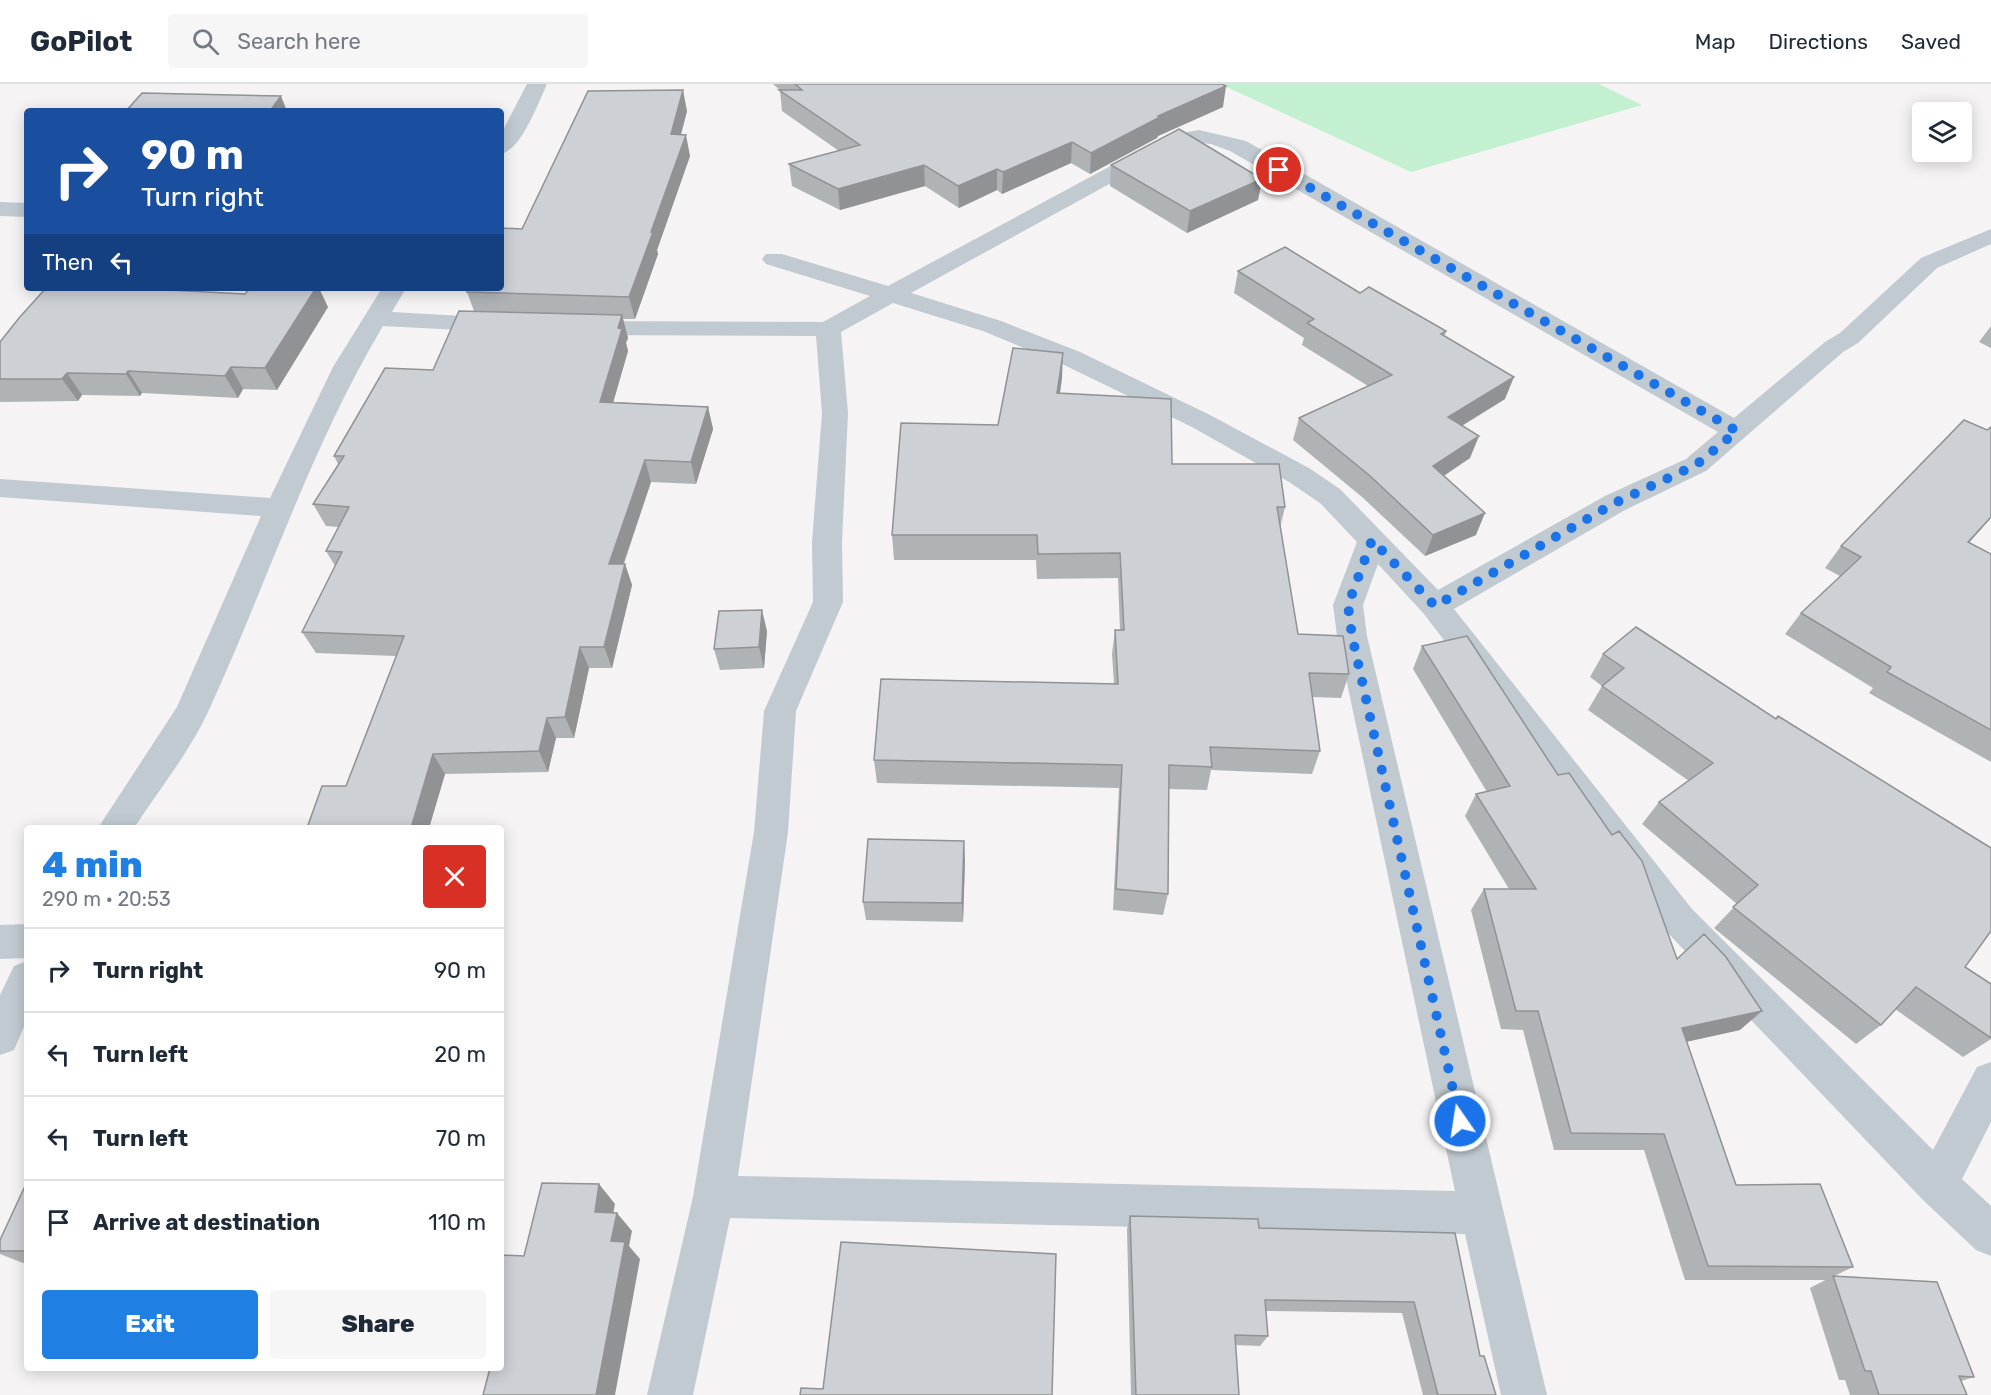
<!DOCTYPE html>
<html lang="en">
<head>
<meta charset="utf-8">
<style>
  :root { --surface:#fff; --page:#f6f6f7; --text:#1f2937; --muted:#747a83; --line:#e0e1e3; --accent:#1f7fe2 }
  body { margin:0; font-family:Rubik,sans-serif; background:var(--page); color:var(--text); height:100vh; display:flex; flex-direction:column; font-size:22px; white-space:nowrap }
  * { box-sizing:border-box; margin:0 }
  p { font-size:20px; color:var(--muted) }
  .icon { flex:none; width:33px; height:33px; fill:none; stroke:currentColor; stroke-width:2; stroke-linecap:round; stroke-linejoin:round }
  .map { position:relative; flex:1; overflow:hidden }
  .details { position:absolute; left:24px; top:741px; width:480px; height:546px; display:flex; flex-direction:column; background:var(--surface); border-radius:6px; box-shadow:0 3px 15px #0003 }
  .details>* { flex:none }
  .guide { position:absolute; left:24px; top:24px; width:480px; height:183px; border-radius:6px; box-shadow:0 3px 15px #0003; background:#1a4fa0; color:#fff; overflow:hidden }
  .buttons { position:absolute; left:1912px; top:18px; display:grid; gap:12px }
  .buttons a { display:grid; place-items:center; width:60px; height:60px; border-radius:6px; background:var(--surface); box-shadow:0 3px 15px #0003; font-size:30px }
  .pin { position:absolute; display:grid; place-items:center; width:51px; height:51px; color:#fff; margin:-26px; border:3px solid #fff; border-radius:50%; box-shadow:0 2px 6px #0007 }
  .me { position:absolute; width:66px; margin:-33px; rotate:347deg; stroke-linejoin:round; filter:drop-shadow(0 0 4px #0008) }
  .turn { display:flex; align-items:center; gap:21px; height:126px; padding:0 18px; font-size:27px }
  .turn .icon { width:78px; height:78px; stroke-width:2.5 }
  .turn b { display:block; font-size:42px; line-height:51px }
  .then { display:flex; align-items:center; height:57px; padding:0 18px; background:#0003; gap:12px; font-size:22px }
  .round { display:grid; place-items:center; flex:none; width:63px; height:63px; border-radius:6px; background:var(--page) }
  .headline { display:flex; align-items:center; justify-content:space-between; height:102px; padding:0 18px }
  h1 { font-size:36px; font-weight:800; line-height:45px; color:var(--accent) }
  .action { display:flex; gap:12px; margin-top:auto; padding:12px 18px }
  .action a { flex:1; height:69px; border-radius:6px; background:var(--accent); color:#fff; font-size:24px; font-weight:800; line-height:69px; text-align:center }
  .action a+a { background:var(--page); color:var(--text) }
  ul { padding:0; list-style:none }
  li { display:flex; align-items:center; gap:18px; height:84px; padding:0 18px; border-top:2px solid var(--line) }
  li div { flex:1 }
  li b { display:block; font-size:22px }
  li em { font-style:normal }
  header { display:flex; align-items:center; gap:36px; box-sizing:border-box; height:84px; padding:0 30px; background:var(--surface); border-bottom:2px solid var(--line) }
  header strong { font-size:28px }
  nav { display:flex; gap:33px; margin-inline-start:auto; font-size:21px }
  .search { width:420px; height:54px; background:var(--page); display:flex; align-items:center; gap:15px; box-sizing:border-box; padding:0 21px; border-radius:6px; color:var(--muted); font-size:22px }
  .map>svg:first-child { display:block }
  .green { fill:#c4f0d2 }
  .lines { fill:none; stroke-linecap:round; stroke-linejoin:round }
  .minor { fill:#c1cad1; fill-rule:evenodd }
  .wall { fill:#b0b3b6 }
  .shaded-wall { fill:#909294 }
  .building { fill:#cdd0d4; stroke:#909294; stroke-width:1.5 }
  .route { stroke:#1a73e8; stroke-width:10; stroke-dasharray:0 18 }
</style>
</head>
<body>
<header>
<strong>GoPilot</strong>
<div class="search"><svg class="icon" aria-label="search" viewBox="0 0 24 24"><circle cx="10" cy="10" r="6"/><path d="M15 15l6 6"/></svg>Search here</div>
<nav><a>Map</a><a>Directions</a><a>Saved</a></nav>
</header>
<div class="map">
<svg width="1991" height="1311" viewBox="0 0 1991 1311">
  <rect width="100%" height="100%" fill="#f5f3f3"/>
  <path class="green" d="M 1220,0 L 1599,0 L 1642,21 L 1411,88 Z"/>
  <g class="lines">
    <path class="minor" d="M 527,0 L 547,0 C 538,19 522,65 501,70 L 501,50 Z
      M 1199,46 L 1246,57 L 1734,334 L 1825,258 L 1840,249 L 1921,174 L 1991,145 L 1991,160 L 1937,184 L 1858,259 L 1843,268 L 1706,387 L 1625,426 L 1454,525 L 1692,825 L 1933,1066 L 1977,983 L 1991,978 L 1991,1038 L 1962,1095 L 1991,1122 L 1991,1172 L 1976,1166 L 1922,1115 L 1666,847 L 1424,530 L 1378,480 L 1363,521 L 1367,552 L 1547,1311 L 1501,1311 L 1465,1150 L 730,1134 L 693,1311 L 647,1311 L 693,1113 L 754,748 L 764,627 L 813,518 L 812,458 L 822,329 L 816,252 L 580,251 L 571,249 L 568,244 L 571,239 L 580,237 L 823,238 L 870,212 L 766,180 L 762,175 L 766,170 L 782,170 L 888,202 L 1168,51 ZM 1192,58 L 1211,60 L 1230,67 L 1718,348 L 1686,375 L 1605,412 L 1438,506 L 1340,405 L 1309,384 L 1210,331 L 1080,268 L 1001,237 L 911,209 L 1182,60 ZM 893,219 L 983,247 L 1062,280 L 1192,343 L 1289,398 L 1320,419 L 1357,458 L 1333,521 L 1337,552 L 1455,1107 L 738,1092 L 788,748 L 796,627 L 843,518 L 842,458 L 848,329 L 841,248 Z
      M 0,118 L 27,119 L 27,133 L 0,132 Z
      M 382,204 L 406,204 L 392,228 L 499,234 L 508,236 L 511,241 L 508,246 L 499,248 L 383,242 C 310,364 267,500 208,628 C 189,669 158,707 134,744 L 98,744 L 177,623 L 261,432 L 0,413 L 0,395 L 270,414 L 333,283 Z
      M 27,840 L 27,874 L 0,875 L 0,841 Z
      M 27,877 L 27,936 L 14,966 L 0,971 L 0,911 L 14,882 Z"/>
  </g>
  <path class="wall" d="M 773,0 L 1222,0 L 1223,23 L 1158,52 L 1157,54 L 1090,90 L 1071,79 L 1002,110 L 997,106 L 959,124 L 925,102 L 840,126 L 792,102 L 789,80 L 839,67 L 782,27 L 780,6 Z
    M 687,27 L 681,51 L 690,72 L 657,166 L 658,170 L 635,235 L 623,235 L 628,254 L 626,259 L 628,267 L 613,318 L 708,323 L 713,345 L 696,400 L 651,398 L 624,480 L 625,480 L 632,501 L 612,584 L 589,584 L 574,654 L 556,654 L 548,688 L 445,690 L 429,744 L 307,744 L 346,702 L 396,572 L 316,569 L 302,548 L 335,482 L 326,467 L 339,443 L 326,442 L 313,420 L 338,380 L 334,372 L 433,286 L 474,227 L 467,208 L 522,145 Z
    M 1111,81 L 1262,95 L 1258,116 L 1187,149 L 1110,102 Z
    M 1238,187 L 1360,209 L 1446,247 L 1445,252 L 1505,315 L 1462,342 L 1470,374 L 1444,392 L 1476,451 L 1425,472 L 1362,413 L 1293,356 L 1299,334 L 1368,302 L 1302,261 L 1304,254 L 1234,209 Z
    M 328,223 L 277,306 L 243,305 L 238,314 L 142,309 L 140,312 L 82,311 L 78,317 L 0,318 L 0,258 Z
    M 1991,242 L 1991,264 L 1979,258 Z
    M 1062,294 L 1060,309 L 1172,380 L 1285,423 L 1280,444 L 1298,550 L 1349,590 L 1341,614 L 1312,613 L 1320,667 L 1312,690 L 1211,686 L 1207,706 L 1169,705 L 1168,810 L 1163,831 L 1113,826 L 1119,704 L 877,699 L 874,676 L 1114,600 L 1112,570 L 1115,546 L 1120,546 L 1118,494 L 1037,495 L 1036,476 L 894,476 L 892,451 L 998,341 Z
    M 1987,346 L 1969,459 L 1991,470 L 1991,678 L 1869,609 L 1873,604 L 1785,550 L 1801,529 L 1840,492 L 1825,484 L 1841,462 Z
    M 1636,543 L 1965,883 L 1991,955 L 1963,973 L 1895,925 L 1881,941 L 1856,960 L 1714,844 L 1737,820 L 1642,740 L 1659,718 L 1689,697 L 1588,626 L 1602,602 L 1590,593 L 1603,570 Z
    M 767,547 L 764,584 L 720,586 L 714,565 Z
    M 1422,562 L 1677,875 L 1740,946 L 1686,958 L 1736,1101 L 1853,1183 L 1826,1196 L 1685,1196 L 1644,1066 L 1554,1066 L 1523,946 L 1501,945 L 1471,826 L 1484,805 L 1509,805 L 1465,732 L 1476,710 L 1487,708 L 1413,585 Z
    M 965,776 L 963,838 L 866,836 L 863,818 Z
    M 27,1102 L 27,1179 L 23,1179 L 0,1170 L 0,1156 Z
    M 1130,1132 L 1259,1144 L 1455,1149 L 1480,1272 L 1496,1311 L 1423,1311 L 1402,1229 L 1266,1227 L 1268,1252 L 1260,1262 L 1235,1261 L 1239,1311 L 1131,1311 L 1127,1145 Z
    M 1833,1192 L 1974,1293 L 1961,1297 L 1967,1311 L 1850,1311 L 1845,1296 L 1839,1296 L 1810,1204 Z"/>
  <path class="shaded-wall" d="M 1226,2 L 1223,23 L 1158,52 L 1157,54 L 1090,90 L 1091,69 L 1158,32 Z
    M 683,6 L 687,27 L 675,72 L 671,50 Z
    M 281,12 L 287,27 L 270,27 Z
    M 686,51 L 690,72 L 657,166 L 658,170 L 635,235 L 629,213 L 651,148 Z
    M 1072,58 L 1071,79 L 1002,110 L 1003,88 Z
    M 924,81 L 925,102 L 840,126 L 838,105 Z
    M 997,85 L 997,106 L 959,124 L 958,102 Z
    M 1262,95 L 1258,116 L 1187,149 L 1190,127 Z
    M 316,204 L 319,204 L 328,223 L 277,306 L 265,284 Z
    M 622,231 L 628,254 L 626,259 L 628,267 L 607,340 L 600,318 L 618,244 Z
    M 1063,269 L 1062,294 L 1056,334 L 1057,309 Z
    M 231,283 L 243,305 L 238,314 L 225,292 Z
    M 128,287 L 142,309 L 140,312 L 126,290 Z
    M 67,289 L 82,311 L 78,317 L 62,295 Z
    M 1514,293 L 1505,315 L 1440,355 L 1448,333 Z
    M 708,323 L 713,345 L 696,400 L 691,378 Z
    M 1479,352 L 1470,374 L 1425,404 L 1433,382 Z
    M 645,376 L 651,398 L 616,501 L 609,480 Z
    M 1485,429 L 1476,451 L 1425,472 L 1433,451 Z
    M 1991,433 L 1991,434 L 1950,480 L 1968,458 Z
    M 625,480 L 632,501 L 612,584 L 604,563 Z
    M 762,526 L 767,547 L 764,584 L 759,563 Z
    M 580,563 L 589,584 L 574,654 L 565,633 Z
    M 547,634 L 556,654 L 548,688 L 539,667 Z
    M 433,670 L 445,690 L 429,744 L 411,744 Z
    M 964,757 L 965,776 L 963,838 L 962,819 Z
    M 1762,927 L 1740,946 L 1662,963 L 1682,944 Z
    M 599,1100 L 615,1120 L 610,1147 L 595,1128 Z
    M 617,1129 L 632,1147 L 629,1162 L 640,1175 L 615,1311 L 596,1311 L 611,1157 Z"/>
  <path class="building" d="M 795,0 L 1222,0 L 1226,2 L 1158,32 L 1160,33 L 1091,69 L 1072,58 L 1003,88 L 997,85 L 958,102 L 924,81 L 838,105 L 789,80 L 860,61 L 779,6 L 802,6 Z
    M 683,6 L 671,50 L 686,51 L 651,148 L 653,148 L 629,213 L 467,208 L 469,204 L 501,204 L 501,144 L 522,145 L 588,7 Z
    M 142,9 L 281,12 L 270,27 L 126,27 Z
    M 1179,45 L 1262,95 L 1190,127 L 1111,81 Z
    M 1285,163 L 1360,209 L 1369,203 L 1446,247 L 1441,250 L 1514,293 L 1448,333 L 1479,352 L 1433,382 L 1485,429 L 1433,451 L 1369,391 L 1299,334 L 1392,291 L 1307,239 L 1314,235 L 1238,187 Z
    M 46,204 L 129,204 L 245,210 L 250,204 L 316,204 L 265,284 L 231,283 L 225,292 L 128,287 L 126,290 L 67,289 L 62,295 L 0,295 L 0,258 L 19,234 Z
    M 459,227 L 622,231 L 618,244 L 622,245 L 600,318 L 708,323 L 691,378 L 645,376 L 609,480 L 625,480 L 604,563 L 580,563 L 565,633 L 547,634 L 539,667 L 433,670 L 411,744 L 307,744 L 322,702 L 346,702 L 404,552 L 302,548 L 342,468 L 326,467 L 349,423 L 313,420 L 344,372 L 334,372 L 385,284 L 433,286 Z
    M 1013,264 L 1063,269 L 1057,309 L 1171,315 L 1172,380 L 1279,380 L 1285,423 L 1277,423 L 1298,550 L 1343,552 L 1349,590 L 1309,589 L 1320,667 L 1210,663 L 1212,683 L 1169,681 L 1168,810 L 1116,805 L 1122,681 L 874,676 L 881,595 L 1118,600 L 1115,546 L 1124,546 L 1120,469 L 1038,470 L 1037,451 L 892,451 L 901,339 L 998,341 Z
    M 1964,336 L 1987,346 L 1991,343 L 1991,433 L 1968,458 L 1991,470 L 1991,646 L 1887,588 L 1891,583 L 1801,529 L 1861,473 L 1841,462 Z
    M 762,526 L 759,563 L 714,565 L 719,527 Z
    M 1636,543 L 1776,635 L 1778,632 L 1991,764 L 1991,847 L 1965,883 L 1991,900 L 1991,954 L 1916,903 L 1881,941 L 1733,823 L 1758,801 L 1659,718 L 1713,679 L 1602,602 L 1624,584 L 1603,570 Z
    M 1467,552 L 1558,691 L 1569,689 L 1612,751 L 1619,747 L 1642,777 L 1677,875 L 1704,850 L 1726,873 L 1762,927 L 1682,944 L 1736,1101 L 1820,1100 L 1853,1183 L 1708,1182 L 1664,1050 L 1571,1049 L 1538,927 L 1516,927 L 1484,805 L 1536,805 L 1476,710 L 1510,702 L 1422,562 Z
    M 868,755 L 964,757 L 962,819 L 863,818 Z
    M 542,1099 L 599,1100 L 595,1128 L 617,1129 L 611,1157 L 625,1158 L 596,1311 L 483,1311 L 490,1284 L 501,1284 L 501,1171 L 524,1172 Z
    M 25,1102 L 27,1102 L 27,1167 L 0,1167 L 0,1156 Z
    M 1130,1132 L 1258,1135 L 1259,1144 L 1455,1149 L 1480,1272 L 1484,1272 L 1496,1311 L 1438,1311 L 1414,1218 L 1265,1216 L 1268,1252 L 1235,1251 L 1239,1311 L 1136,1311 Z
    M 841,1158 L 1056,1170 L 1052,1311 L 800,1311 L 801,1304 L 823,1305 Z
    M 1833,1192 L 1937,1198 L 1974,1293 L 1959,1292 L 1967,1311 L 1879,1311 L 1871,1287 L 1865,1287 Z"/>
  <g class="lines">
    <path class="route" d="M 1279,86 L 1737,347 L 1696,381 L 1615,419 L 1435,522 L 1372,456 L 1348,521 L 1352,552 L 1460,1037"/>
  </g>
</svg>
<div class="buttons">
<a><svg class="icon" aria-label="layers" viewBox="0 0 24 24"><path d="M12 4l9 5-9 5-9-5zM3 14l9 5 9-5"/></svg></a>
</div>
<div class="pin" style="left:1279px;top:86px;background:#d93025"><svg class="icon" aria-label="arrive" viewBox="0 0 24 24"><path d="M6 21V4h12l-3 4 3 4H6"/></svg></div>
<svg class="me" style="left:1460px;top:1037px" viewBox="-20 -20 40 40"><circle r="17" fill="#1a73e8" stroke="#fff" stroke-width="3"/><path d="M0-11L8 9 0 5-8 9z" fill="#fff"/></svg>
<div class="guide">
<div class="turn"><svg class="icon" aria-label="right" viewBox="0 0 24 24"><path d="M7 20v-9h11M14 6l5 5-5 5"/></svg><div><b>90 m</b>Turn right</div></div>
<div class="then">Then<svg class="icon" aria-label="left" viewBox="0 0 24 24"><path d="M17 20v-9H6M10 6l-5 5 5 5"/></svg></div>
</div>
<section class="details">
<div class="headline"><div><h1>4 min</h1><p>290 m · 20:53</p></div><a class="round" style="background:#d93025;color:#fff"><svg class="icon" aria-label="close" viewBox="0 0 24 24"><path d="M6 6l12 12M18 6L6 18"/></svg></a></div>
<ul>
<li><svg class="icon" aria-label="right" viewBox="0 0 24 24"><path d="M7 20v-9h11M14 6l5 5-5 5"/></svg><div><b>Turn right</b></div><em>90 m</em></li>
<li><svg class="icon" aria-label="left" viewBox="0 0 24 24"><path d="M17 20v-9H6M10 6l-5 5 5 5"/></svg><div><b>Turn left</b></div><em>20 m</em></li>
<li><svg class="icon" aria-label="left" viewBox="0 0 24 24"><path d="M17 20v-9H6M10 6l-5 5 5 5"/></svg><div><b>Turn left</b></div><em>70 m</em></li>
<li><svg class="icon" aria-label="arrive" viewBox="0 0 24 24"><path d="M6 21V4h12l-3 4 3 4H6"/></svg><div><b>Arrive at destination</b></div><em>110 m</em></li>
</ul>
<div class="action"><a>Exit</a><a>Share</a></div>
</section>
</div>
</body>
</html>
